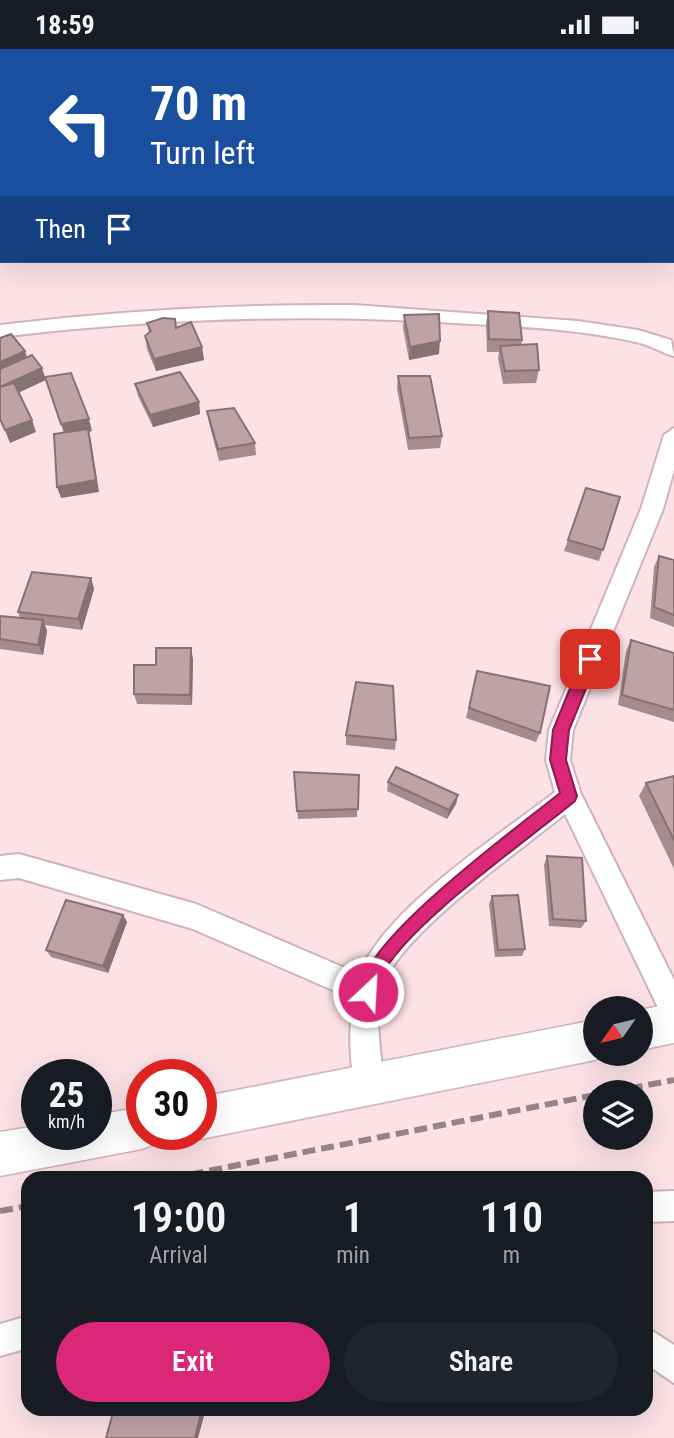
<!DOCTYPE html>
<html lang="en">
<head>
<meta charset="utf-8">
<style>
  :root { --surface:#171b24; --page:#20242c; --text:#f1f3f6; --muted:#9ea1a6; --accent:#db2777 }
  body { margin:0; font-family:"Roboto Condensed",sans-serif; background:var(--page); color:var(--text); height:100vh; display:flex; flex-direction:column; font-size:26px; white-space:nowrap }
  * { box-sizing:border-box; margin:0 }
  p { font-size:23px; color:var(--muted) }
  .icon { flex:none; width:38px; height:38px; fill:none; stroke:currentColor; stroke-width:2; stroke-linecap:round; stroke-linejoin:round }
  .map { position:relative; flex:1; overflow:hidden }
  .sheet { position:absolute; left:21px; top:1122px; width:632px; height:245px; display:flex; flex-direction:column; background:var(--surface); border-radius:21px; box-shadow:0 7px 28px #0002 }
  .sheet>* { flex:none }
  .hud { position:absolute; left:0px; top:0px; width:676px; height:214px; box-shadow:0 7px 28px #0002; background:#1a4fa0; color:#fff; overflow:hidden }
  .needle { width:46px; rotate:236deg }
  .controls { position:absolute; left:583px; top:947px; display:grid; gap:14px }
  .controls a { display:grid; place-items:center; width:70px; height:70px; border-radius:50%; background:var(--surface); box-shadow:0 7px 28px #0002; font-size:35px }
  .speed { position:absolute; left:21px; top:1010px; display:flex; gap:14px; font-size:35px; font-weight:700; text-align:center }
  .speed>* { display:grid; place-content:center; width:91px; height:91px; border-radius:50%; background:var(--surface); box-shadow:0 7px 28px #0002; line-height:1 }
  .speed small { font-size:18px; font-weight:400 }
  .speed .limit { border:10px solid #d22; background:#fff; color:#111 }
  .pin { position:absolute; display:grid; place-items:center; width:60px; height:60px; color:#fff; margin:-30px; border-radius:14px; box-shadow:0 4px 10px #0006 }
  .me { position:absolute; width:77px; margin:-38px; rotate:25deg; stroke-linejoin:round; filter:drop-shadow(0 0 5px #0008) }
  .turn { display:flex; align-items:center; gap:24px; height:147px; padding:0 35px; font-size:32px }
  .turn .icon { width:91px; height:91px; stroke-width:2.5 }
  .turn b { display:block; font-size:49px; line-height:60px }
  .then { display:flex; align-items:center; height:66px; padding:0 35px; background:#0003; gap:14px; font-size:26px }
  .eta { display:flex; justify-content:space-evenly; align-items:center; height:119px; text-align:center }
  .eta b { font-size:42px; font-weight:600; line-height:49px }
  .primary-button { display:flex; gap:14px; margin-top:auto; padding:14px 35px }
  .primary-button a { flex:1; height:80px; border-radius:42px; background:var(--accent); color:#fff; font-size:28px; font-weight:600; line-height:80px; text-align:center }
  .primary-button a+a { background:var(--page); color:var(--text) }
  .status { display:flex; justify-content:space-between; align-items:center; height:49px; padding:0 35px; background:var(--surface); direction:ltr }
  .status svg { height:19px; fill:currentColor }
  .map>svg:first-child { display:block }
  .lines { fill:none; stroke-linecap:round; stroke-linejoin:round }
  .street-casing { stroke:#d1b3b9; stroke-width:4 }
  .secondary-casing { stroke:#d1b3b9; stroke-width:3 }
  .street { fill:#fff; fill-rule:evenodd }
  .secondary { fill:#fff; fill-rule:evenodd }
  .rail { stroke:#968387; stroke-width:6; stroke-dasharray:13 6; stroke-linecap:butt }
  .wall { fill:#a48b90 }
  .shaded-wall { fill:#867175 }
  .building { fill:#bfa2a7; stroke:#867175; stroke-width:2 }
  .route { fill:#db2777; stroke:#8e194d; stroke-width:2 }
</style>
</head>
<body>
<div class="status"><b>18:59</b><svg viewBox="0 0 49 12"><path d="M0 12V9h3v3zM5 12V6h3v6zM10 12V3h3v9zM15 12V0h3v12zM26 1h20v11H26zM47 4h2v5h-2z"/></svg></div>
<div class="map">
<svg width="674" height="1389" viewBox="0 0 674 1389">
  <rect width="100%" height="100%" fill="#fce2e7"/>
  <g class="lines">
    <defs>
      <path id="street" d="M 354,256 L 578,272 L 638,281 L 671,291 L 674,307 C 662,304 652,297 640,294 C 585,281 527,278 471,275 C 313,264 157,269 0,288 L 0,276 C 118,262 235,255 354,256 Z
        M 674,379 L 674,421 L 663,460 L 573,681 L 570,711 L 581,745 L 674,931 L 674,975 L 664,971 L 565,765 C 521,801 405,882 385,932 C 372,963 381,1005 385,1038 L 380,1048 L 370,1053 L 360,1048 C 348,1021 349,980 353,950 L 193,880 L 19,829 L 0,831 L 0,807 L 19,805 L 196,855 L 359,925 C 387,858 497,788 555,743 L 546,711 L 549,681 L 641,460 L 664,386 Z
        M 674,1142 L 674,1172 L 646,1173 L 646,1143 Z
        M 28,1267 L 28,1299 L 0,1307 L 0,1275 Z
        M 646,1278 L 674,1296 L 674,1334 L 646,1315 Z"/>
      <path id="secondary" d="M 674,954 L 674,994 L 640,1001 L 640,961 Z
        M 595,971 L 595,1004 L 610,1004 L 595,1011 L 201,1090 L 188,1085 L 201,1085 L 201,1048 Z
        M 142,1058 L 142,1085 L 161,1085 L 157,1094 L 142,1100 L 0,1127 L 0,1083 L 37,1077 L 37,1085 L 96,1085 L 96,1066 Z"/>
    </defs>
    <use href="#street" class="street-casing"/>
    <use href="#secondary" class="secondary-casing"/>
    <use href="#street" class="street"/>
    <use href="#secondary" class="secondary"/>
    <path class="rail" d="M 611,1043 L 674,1031
      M 172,1129 L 595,1046
      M 0,1162 L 28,1157"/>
  </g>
  <path class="wall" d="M 488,262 L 522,291 L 521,296 L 539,321 L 536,334 L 503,335 L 498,309 L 499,303 L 487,303 L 486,275 Z
    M 404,266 L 439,305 L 409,311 L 403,279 Z
    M 147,274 L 177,279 L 202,298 L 204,311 L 156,322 L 147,300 L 145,287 L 149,284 Z
    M 398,327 L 442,387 L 440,399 L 408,401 L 397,339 Z
    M 135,335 L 199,353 L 200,365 L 153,378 L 138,347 Z
    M 207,362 L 255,394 L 256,406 L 219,412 L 209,374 Z
    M 620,448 L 599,512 L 564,502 L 568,491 Z
    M 659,507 L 674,511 L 674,578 L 650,569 L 654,518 Z
    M 91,529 L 94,540 L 82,581 L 45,576 L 47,582 L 43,606 L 0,600 L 0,567 L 20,569 L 18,563 Z
    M 631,591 L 674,604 L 674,673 L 618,656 L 626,602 Z
    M 193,610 L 192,656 L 137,655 L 134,645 L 156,616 Z
    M 477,622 L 540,684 L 536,693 L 466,669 Z
    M 346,686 L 396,691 L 395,701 L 346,696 Z
    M 294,723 L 359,726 L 357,768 L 298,770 Z
    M 674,727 L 674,820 L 639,747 L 646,734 Z
    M 388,733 L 458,746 L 456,755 L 447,770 L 387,742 Z
    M 547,807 L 586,872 L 581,879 L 549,877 L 544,816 Z
    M 492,847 L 525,900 L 522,907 L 495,908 L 489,855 Z
    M 123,866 L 127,873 L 108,924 L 51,908 L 46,901 Z"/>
  <path class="shaded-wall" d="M 440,292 L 439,305 L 409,311 L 410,298 Z
    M 202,298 L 204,311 L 156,322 L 154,310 Z
    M 25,302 L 29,314 L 0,327 L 0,313 Z
    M 42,319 L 46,331 L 3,351 L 0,338 Z
    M 199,353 L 200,365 L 153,378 L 150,366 Z
    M 89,370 L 92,382 L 89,383 L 91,392 L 99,443 L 61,449 L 57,438 L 65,387 L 61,375 Z
    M 32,371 L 36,383 L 10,394 L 5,381 Z
    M 91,529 L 94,540 L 82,581 L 78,570 Z
    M 43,571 L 47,582 L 43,606 L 38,596 Z
    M 191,599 L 193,610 L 192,656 L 190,646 Z
    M 458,746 L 456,755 L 447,770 L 449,761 Z
    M 123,866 L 127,873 L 108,924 L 103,917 Z
    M 202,1360 L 206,1360 L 198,1389 L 195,1389 Z"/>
  <path class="building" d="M 488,262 L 519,264 L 522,291 L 489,290 Z
    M 439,265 L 440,292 L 410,298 L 404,266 Z
    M 163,269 L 175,270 L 176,279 L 191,273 L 202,298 L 154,310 L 145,287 L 151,282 L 147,274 Z
    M 11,285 L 25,302 L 0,313 L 0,289 Z
    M 537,295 L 539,321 L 505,322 L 500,297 Z
    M 32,306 L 42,319 L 0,338 L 0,320 Z
    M 180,323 L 199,353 L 150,366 L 135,335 Z
    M 71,324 L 89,370 L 61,375 L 45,328 Z
    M 398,327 L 430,327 L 442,387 L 409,389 Z
    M 14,334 L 32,371 L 5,381 L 0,370 L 0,338 Z
    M 234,359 L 255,394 L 218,400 L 207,362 Z
    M 88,380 L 96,431 L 57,438 L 54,385 Z
    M 586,439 L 620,448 L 603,501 L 568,491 Z
    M 659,507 L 674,511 L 674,566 L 654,558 Z
    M 32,523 L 91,529 L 78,570 L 18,563 Z
    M 0,567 L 43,571 L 38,596 L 0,590 Z
    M 631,591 L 674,604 L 674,661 L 622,646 Z
    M 156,599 L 191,599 L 190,646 L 134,645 L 134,616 L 156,616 Z
    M 477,622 L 550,637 L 540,684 L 469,659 Z
    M 356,633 L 393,637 L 396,691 L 346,686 Z
    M 396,718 L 458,746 L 449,761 L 388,733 Z
    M 294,723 L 359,726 L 358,760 L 297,762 Z
    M 674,727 L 674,791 L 646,734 Z
    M 547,807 L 582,809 L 586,872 L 553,870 Z
    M 518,846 L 525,900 L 498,901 L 492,847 Z
    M 66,851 L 123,866 L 103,917 L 46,901 Z
    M 114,1360 L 202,1360 L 195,1389 L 106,1389 Z"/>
  <path class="route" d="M 590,604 L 598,610 L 569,681 L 566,711 L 577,747 L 575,752 C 528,791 404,878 381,928 C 378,935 377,942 375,949 L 368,952 L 362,949 C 343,904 525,773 560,744 L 550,711 L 553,681 L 582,610 Z"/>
</svg>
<div class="controls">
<a><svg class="needle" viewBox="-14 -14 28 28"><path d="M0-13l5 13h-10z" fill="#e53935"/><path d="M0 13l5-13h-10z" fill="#9ea1a6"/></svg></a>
<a><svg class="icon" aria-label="layers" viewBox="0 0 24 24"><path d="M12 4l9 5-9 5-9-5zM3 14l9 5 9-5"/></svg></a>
</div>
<div class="speed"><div>25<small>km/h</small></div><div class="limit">30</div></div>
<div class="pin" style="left:590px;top:610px;background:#d93025"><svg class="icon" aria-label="arrive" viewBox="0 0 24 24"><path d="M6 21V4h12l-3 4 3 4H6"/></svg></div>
<svg class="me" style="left:368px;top:943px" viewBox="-20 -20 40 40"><circle r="17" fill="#db2777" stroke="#fff" stroke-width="3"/><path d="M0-11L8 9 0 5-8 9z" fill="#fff"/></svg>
<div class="hud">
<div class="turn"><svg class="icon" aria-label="left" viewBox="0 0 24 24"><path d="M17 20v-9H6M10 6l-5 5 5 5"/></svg><div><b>70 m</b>Turn left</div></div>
<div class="then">Then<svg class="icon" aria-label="arrive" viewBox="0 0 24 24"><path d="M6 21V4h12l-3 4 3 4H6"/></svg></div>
</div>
<section class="sheet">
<div class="eta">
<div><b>19:00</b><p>Arrival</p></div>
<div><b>1</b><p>min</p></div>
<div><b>110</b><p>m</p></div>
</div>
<div class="primary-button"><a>Exit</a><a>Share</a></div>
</section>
</div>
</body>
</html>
